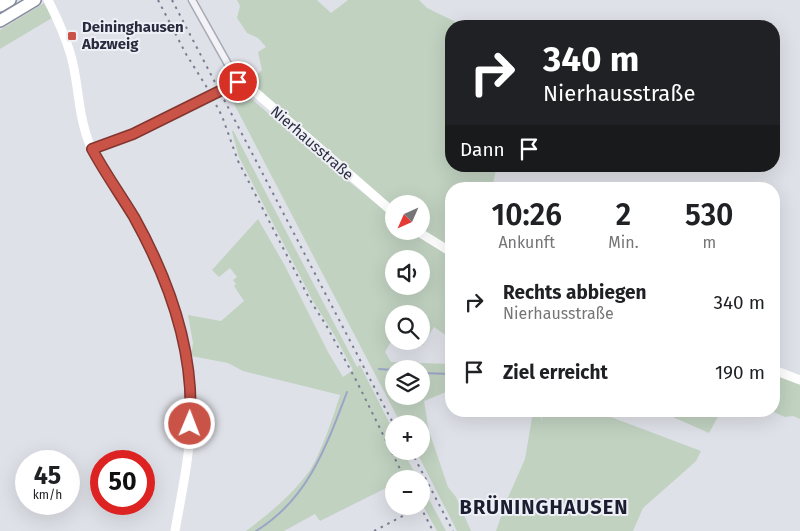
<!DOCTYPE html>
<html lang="de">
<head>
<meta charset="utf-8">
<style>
  :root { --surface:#fff; --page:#f6f6f6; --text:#202124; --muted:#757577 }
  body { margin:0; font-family:"Fira Sans",sans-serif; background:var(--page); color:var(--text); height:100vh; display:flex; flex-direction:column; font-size:19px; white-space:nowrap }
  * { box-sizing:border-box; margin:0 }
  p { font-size:16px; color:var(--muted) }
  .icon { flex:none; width:28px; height:28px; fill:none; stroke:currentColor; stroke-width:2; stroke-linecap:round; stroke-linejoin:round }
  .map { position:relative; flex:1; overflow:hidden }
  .drawer { position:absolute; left:445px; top:182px; width:335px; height:235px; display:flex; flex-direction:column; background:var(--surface); border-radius:20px; box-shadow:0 5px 20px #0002 }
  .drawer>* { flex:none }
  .banner { position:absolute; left:445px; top:20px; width:335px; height:152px; border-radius:20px; box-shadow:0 5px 20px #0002; background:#202124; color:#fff; overflow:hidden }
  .needle { width:32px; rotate:225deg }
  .controls { position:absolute; left:385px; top:195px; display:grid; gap:10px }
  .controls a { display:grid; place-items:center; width:45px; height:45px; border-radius:50%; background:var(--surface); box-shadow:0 5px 20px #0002; font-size:25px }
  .speed { position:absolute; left:15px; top:450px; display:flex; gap:10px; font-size:25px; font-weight:700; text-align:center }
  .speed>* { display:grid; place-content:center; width:65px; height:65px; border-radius:50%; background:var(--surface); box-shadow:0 5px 20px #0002; line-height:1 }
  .speed small { font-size:12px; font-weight:400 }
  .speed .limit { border:8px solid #d22; background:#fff; color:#111 }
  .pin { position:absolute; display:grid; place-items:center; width:42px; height:42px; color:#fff; margin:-21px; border:2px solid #fff; border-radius:50%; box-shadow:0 1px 5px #0007 }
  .me { position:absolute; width:55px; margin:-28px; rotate:1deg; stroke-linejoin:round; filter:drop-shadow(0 0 4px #0008) }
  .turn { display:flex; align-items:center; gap:18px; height:105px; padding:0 15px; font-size:22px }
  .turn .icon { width:65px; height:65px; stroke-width:2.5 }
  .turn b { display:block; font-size:35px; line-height:42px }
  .then { display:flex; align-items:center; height:48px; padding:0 15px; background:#0003; gap:10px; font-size:19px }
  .eta { display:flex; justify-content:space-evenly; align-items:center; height:85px; text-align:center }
  .eta b { font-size:30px; font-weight:600; line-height:35px }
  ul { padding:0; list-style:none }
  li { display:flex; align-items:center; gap:15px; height:70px; padding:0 15px }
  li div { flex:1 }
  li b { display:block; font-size:19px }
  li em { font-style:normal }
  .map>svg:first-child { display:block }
  .green { fill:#c1d2c1; fill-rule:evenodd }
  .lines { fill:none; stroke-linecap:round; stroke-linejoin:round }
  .stream { stroke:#9ba6c7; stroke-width:2 }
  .minor-casing { stroke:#a8aab5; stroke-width:9 }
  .motorway-casing { stroke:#878b9e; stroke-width:14 }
  .minor { stroke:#f2f2f7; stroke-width:6 }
  .secondary { stroke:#fff; stroke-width:9 }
  .motorway { stroke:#fff; stroke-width:11 }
  .rail { stroke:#797d91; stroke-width:2; stroke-dasharray:2.5 5; stroke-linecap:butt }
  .secondary-bridge { stroke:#fff; stroke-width:9 }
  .route-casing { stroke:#83362f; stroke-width:12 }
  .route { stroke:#ca5348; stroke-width:9 }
  .poi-dot { fill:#ca5348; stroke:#eff0f6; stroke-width:2 }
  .labels { text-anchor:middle; stroke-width:4; stroke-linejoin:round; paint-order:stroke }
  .poi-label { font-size:15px; font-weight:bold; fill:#292b3f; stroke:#eff0f6; text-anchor:start }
  .street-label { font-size:15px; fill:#292b3f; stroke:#eff0f6 }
  .district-label { font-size:20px; font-weight:bold; letter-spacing:1px; fill:#1b1d30; stroke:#eff0f6 }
</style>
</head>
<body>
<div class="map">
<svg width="800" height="531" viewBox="0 0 800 531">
  <rect width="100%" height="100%" fill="#dfe1e8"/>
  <path class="green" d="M 237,0 L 317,0 L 331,13 L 348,0 L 419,0 L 427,8 L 464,26 L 451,26 L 451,166 L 493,166 L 496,169 L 492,189 L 451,189 L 451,249 L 421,230 L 421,204 L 394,204 L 394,210 L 252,84 L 252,79 L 262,70 L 258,52 L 266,47 L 258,38 L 247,33 L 237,18 L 240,6 Z
    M 44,3 L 52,18 L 0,49 L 0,30 Z
    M 234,90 L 239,90 L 246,94 L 321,159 L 394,218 L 394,231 L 411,231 L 451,257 L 451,339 L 434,327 L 423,345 L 400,341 L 421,341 L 421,314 L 394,314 L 394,340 L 392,340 L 385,352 L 391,362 L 451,364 L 451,390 L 424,401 L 429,431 L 448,487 L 456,497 L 471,531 L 457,531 L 416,451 L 421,451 L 421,424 L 401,424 L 232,100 L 228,93 ZM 394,259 L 421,259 L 421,286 L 394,286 ZM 394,369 L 421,369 L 421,396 L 394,396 Z
    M 233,130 L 357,367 L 360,365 L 394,432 L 394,451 L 403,451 L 418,479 L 409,479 L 408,476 L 403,479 L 394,479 L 394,484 L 320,521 L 315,514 L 284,531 L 246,531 C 270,513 292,495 310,470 C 321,453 334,415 340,395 L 243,371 L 228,363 L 191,356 L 193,343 L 188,315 L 221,321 L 244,301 L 234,286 L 236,284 L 233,280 L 237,277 L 230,268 L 219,277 L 212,270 L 258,219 L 285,266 L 328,352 L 343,377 L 353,370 L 335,336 L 313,301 L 239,157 L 232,132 Z
    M 774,368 L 800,377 L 800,419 L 793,416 L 785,417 L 771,411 L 774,411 Z
    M 531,411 L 540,411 L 542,422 L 542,411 L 595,411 L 701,451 L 696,461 L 685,471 L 643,508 L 633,531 L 496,531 L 506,502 L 525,459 L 532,418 Z
    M 659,411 L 721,411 L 709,433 Z
    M 421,484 L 423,488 L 446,531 L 437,531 L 421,502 Z"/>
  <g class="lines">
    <path class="stream" d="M 379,369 L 394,370
      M 421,373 L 451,374
      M 256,531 C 308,499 326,447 347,392"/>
    <defs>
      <path id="minor" d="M 192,0 L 238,82"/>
      <path id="motorway" d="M 0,6 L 10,0
        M 0,21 L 35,0"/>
    </defs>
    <use href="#minor" class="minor-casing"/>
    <use href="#motorway" class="motorway-casing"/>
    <use href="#minor" class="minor"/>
    <path class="secondary" d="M 48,0 C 58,20 68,41 73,64 C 79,91 79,119 90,145 C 100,169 117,191 131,213 C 140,227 147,242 154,257 C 178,303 192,358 191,411 C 191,451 182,491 175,531
      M 228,85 L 238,82 L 246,84 L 394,213
      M 92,149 L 133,134 L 199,101
      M 417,231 L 451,252
      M 774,370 L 800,380"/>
    <use href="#motorway" class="motorway"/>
    <path class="rail" d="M 158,0 L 186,54 L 206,86 L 222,116 L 238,161 L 310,300 L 326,325 L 357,382 L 405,479
      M 172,0 L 394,425
      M 411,451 L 453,531
      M 420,506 L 433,531
      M 374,531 L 420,507"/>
    <path class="secondary-bridge" d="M 199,101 L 228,85"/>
  </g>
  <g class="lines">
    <defs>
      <path id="route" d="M 190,424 C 195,350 169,280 134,217 C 120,194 105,173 92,149 L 133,134 L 238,82"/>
    </defs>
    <use href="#route" class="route-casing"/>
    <use href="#route" class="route"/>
  </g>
  <rect class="poi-dot" x="67" y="31" width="10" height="10" rx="2.5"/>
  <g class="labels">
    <g class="poi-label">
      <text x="82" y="32">Deininghausen<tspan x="82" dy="17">Abzweig</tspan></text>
    </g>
    <g class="street-label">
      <text transform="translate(312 143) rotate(41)" y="5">Nierhausstraße</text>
    </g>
    <g class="district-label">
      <text x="544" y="514">BRÜNINGHAUSEN</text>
    </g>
  </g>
</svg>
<div class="controls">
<a><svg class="needle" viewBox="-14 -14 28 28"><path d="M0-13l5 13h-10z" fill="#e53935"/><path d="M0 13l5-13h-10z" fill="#757577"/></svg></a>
<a><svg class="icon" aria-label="sound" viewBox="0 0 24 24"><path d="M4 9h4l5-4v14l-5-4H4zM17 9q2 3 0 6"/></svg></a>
<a><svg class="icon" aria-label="search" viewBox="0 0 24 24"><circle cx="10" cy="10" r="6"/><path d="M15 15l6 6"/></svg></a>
<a><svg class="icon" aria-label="layers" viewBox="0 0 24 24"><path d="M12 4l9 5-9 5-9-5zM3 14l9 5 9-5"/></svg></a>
<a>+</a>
<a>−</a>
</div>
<div class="speed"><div>45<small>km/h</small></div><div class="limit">50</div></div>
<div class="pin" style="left:238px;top:82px;background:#d93025"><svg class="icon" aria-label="arrive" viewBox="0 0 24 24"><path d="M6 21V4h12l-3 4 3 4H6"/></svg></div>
<svg class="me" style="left:190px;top:424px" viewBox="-20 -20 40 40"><circle r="17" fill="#ca5348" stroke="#fff" stroke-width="3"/><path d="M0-11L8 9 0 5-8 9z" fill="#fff"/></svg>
<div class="banner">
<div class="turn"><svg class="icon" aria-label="right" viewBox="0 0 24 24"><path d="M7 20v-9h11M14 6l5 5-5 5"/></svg><div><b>340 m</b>Nierhausstraße</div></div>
<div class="then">Dann<svg class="icon" aria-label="arrive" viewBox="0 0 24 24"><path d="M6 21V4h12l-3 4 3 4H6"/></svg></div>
</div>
<section class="drawer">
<div class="eta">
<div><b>10:26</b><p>Ankunft</p></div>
<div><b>2</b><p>Min.</p></div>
<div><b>530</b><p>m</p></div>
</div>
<ul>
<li><svg class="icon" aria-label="right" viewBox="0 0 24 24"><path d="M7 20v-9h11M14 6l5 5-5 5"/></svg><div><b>Rechts abbiegen</b><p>Nierhausstraße</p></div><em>340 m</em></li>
<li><svg class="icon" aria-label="arrive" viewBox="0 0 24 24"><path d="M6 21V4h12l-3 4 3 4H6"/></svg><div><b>Ziel erreicht</b></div><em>190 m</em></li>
</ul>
</section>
</div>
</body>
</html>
